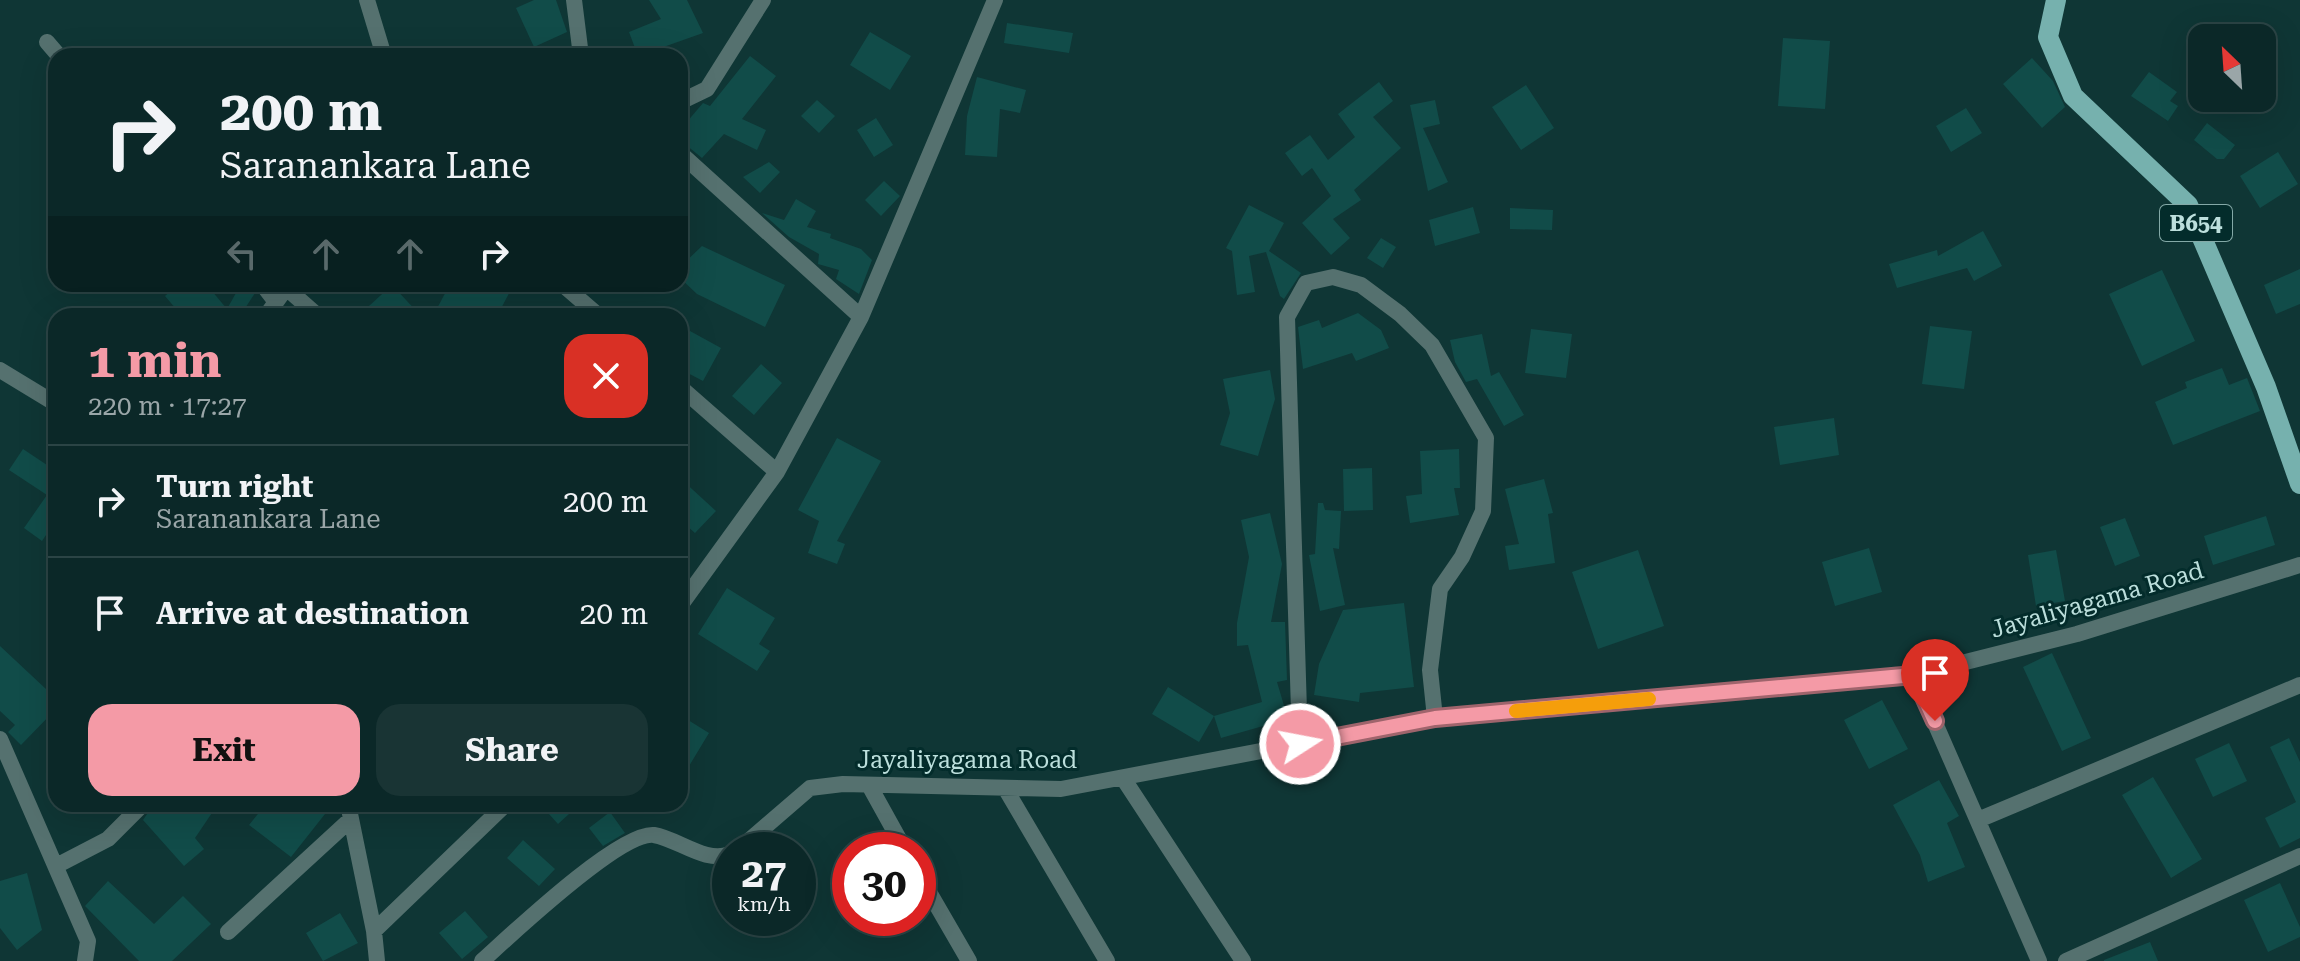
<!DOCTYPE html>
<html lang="en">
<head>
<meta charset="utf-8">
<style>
  :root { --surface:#0b2828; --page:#193434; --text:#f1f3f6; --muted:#9aa6a8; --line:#2b4445; --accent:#f49aa6 }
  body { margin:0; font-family:"Roboto Serif",serif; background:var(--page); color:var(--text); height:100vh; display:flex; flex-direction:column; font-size:30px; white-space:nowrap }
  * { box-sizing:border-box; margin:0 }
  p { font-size:26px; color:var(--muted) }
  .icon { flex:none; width:44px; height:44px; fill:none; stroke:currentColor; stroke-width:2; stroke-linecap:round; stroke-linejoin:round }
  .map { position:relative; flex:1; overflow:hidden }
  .sheet { position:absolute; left:48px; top:308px; width:640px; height:504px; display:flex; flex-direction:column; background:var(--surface); border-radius:24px; box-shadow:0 8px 32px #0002,0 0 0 2px var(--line) }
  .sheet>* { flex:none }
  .top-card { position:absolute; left:48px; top:48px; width:640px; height:244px; border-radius:24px; box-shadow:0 8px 32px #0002,0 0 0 2px var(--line); background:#0b2828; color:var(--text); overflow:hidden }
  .needle { width:52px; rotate:335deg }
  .fabs { position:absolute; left:2188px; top:24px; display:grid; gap:16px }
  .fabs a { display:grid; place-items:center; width:88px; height:88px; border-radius:16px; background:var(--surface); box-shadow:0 8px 32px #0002,0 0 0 2px var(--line); font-size:40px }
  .speed { position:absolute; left:712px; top:832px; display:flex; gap:16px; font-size:40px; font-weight:700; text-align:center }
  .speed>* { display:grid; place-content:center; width:104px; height:104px; border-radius:50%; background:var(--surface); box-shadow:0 8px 32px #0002,0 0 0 2px var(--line); line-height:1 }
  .speed small { font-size:20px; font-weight:400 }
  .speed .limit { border:12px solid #d22; background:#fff; color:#111 }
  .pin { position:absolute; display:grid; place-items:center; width:68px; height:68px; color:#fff; margin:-82px -34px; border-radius:50% 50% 50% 0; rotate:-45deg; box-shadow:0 0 8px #0007 }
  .pin .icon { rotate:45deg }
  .me { position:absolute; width:88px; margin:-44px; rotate:79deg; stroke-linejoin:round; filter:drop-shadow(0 0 6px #0008) }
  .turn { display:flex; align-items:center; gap:28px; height:168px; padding:0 40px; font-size:36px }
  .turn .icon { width:104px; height:104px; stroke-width:2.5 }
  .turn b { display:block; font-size:56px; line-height:68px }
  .lanes { display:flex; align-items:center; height:76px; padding:0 40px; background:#0003; justify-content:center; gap:40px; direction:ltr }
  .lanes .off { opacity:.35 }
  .round { display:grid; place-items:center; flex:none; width:84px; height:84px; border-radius:24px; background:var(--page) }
  .head { display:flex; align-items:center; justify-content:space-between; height:136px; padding:0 40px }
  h1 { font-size:48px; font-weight:700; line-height:60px; color:var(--accent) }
  .primary-button { display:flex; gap:16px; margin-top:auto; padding:16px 40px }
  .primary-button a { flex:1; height:92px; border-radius:24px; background:var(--accent); color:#111; font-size:32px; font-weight:700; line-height:92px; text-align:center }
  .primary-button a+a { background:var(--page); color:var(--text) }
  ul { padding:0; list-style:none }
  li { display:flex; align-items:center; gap:24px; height:112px; padding:0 40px; border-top:2px solid var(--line) }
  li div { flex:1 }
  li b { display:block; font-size:30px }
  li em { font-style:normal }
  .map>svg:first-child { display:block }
  .building { fill:#114c49 }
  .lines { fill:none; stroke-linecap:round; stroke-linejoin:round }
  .minor { stroke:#55716f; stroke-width:16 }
  .primary { stroke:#76b1ae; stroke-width:20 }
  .route-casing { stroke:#9f646c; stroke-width:20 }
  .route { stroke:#f49aa6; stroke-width:14 }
  .slow { stroke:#f59e0b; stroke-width:14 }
  .labels { text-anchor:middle; stroke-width:6; stroke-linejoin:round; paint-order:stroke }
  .shield { fill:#032c2b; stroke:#84a9a7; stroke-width:2 }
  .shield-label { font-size:22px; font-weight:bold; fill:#bcdfdc }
  .street-label { font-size:24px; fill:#bcdfdc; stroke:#032c2b }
</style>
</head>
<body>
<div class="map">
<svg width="2300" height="961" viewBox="0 0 2300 961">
  <rect width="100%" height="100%" fill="#0f3635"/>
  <path class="building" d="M 534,0 L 556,0 L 567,32 L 534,47 L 516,8 Z
    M 649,0 L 687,0 L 703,33 L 638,56 L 629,32 L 661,19 Z
    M 1007,23 L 1073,33 L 1069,53 L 1004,43 Z
    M 870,32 L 911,56 L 890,90 L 850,65 Z
    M 1783,38 L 1830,41 L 1825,109 L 1778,106 Z
    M 750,56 L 776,76 L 742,119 L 766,130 L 757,150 L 724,134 L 702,158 L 680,140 L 680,130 L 703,103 L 710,106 Z
    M 2032,58 L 2053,81 L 2065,107 L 2042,128 L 2003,84 Z
    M 2149,72 L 2177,92 L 2170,101 L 2178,106 L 2168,121 L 2131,96 Z
    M 977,77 L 1026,90 L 1020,113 L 1000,109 L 997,157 L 965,155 L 967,116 Z
    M 1379,82 L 1393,101 L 1373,117 L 1401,148 L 1354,190 L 1361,200 L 1333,219 L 1350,238 L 1331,255 L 1302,223 L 1331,196 L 1312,168 L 1302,176 L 1285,153 L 1310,135 L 1328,160 L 1355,137 L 1338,114 Z
    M 1526,85 L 1554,128 L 1521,150 L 1492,107 Z
    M 817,100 L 835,116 L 819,133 L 801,116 Z
    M 1435,100 L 1440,124 L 1423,128 L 1448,182 L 1428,191 L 1410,105 Z
    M 1966,108 L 1982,133 L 1951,152 L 1936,126 Z
    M 876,118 L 893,145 L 874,157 L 857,130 Z
    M 2207,123 L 2235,145 L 2224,159 L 2217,159 L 2194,140 Z
    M 2278,152 L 2298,184 L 2260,208 L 2240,176 Z
    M 769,162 L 780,172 L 760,193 L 743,177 Z
    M 884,181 L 900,196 L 881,216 L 865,200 Z
    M 796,199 L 816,211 L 807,227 L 831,234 L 830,238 L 861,249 L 872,260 L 859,294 L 836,279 L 839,270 L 818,264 L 819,254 L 789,237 L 762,213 L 784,220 Z
    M 1249,205 L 1284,223 L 1269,251 L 1301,273 L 1284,299 L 1280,296 L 1266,252 L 1249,256 L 1255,292 L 1237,295 L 1232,251 L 1226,248 Z
    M 1473,207 L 1480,233 L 1435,246 L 1429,220 Z
    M 1510,208 L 1553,210 L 1552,230 L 1510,229 Z
    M 1983,231 L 2002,266 L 1974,281 L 1967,268 L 1897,288 L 1889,264 L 1937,250 L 1938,256 Z
    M 1381,238 L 1396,247 L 1383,268 L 1367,258 Z
    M 702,246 L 785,285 L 765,327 L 697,294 L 680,278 L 680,267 Z
    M 2300,269 L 2300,304 L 2276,314 L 2264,285 Z
    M 2162,270 L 2195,341 L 2142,366 L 2109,294 Z
    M 179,284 L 206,284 L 227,309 L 219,316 L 182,316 L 165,296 Z
    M 241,284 L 251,284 L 255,293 L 240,316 L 227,309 Z
    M 450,284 L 514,284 L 497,316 L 433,316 Z
    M 392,285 L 421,316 L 358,316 Z
    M 1358,313 L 1381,330 L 1389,348 L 1356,361 L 1352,353 L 1303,369 L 1298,327 L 1319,320 L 1322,328 Z
    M 1930,326 L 1972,331 L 1964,389 L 1922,384 Z
    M 1531,329 L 1572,334 L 1566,378 L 1525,373 Z
    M 690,331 L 721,348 L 703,381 L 680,369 L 680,349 Z
    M 1482,334 L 1491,376 L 1499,372 L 1524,415 L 1504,426 L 1477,379 L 1466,382 L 1455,362 L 1450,340 Z
    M 761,364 L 782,383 L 754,415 L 732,396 Z
    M 2222,368 L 2229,385 L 2247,378 L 2260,411 L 2173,445 L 2155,402 L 2187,388 L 2185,382 Z
    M 1270,370 L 1275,399 L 1258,456 L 1220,445 L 1230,413 L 1223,379 Z
    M 1834,418 L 1839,455 L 1780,465 L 1774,427 Z
    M 837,438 L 881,461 L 837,541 L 845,544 L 837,564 L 808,553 L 819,521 L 798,510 Z
    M 23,449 L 56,471 L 56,481 L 47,495 L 9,470 Z
    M 1459,449 L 1460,488 L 1454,488 L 1459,515 L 1410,523 L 1406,496 L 1422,494 L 1420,451 Z
    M 1372,468 L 1373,510 L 1344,511 L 1343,469 Z
    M 680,478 L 716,511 L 695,533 L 680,520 Z
    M 1544,479 L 1553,513 L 1548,514 L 1555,563 L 1509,570 L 1505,546 L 1519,544 L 1505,489 Z
    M 56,482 L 56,520 L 42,541 L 24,528 Z
    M 1318,503 L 1323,503 L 1325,510 L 1341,511 L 1339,549 L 1333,548 L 1345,605 L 1320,611 L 1309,555 L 1315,554 Z
    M 1270,513 L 1282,564 L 1271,622 L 1285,622 L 1287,680 L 1277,682 L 1288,719 L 1221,738 L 1214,716 L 1262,702 L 1248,645 L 1237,646 L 1237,623 L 1249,557 L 1241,520 Z
    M 2266,516 L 2275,545 L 2213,565 L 2204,536 Z
    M 2125,518 L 2140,556 L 2115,566 L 2100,527 Z
    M 1869,548 L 1882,592 L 1835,606 L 1822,562 Z
    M 1638,550 L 1664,626 L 1598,649 L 1572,572 Z
    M 2056,550 L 2065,601 L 2036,606 L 2028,555 Z
    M 727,588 L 775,618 L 759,644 L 770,651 L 757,671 L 698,634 Z
    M 1404,603 L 1414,687 L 1360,693 L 1359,702 L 1314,695 L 1319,664 L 1343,610 Z
    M 0,646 L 46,689 L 56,680 L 56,709 L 21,745 L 8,732 L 15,725 L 0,711 Z
    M 2052,653 L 2091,738 L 2062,751 L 2023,667 Z
    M 1168,687 L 1214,716 L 1199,742 L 1152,714 Z
    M 1882,700 L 1908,749 L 1869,769 L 1844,720 Z
    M 680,715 L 709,733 L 680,781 Z
    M 2289,738 L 2300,762 L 2300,838 L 2280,848 L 2265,818 L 2296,802 L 2270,747 Z
    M 2229,743 L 2247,781 L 2213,797 L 2195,759 Z
    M 2153,777 L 2202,859 L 2171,878 L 2122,795 Z
    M 1939,780 L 1959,816 L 1947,823 L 1965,867 L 1928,882 L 1920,855 L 1893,805 Z
    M 154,804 L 218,804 L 195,838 L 204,849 L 184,866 L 143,820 Z
    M 266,804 L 312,804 L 325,814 L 291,857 L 249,825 Z
    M 540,804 L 580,804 L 558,824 Z
    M 610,812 L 625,833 L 603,846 L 589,828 Z
    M 523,840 L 555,869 L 539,886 L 507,858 Z
    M 27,873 L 42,930 L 17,950 L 0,928 L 0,881 Z
    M 108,881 L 154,924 L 183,896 L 211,924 L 172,961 L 139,961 L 85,906 Z
    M 2280,883 L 2300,927 L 2300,937 L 2268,952 L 2244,900 Z
    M 465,911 L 488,937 L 462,959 L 439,933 Z
    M 340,913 L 358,943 L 323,961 L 306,933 Z
    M 2150,942 L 2158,961 L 2104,961 L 2104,960 Z"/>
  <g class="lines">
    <path class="minor" d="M 367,0 L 384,56
      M 574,0 L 581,56
      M 47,42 L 59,56
      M 680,102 L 707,89 L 763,0
      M 680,153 L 861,317
      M 262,284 L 275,301
      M 562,284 L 599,316
      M 284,286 L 318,316
      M 266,316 L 289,284
      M 0,370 L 56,404
      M 680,387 L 777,472
      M 680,606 L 777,472 L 861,317 L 995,0
      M 1914,675 L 2039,961
      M 0,739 L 88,941 L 85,961
      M 1300,744 L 1287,317 L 1306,283 L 1333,277 L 1361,285 L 1400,314 L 1432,345 L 1486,438 L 1483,511 L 1462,557 L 1440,589 L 1430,670 L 1435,718
      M 1123,778 L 1243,961
      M 869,785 L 905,850
      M 1005,788 L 1107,961
      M 348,804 L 374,931 L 377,961
      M 1978,820 L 2300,685
      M 738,850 L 810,788 L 843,784 L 1061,789 L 1435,718 L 1914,675 L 2077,634 L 2300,565
      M 56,866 L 108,839 L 143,804
      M 918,873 L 969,961
      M 374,931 L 506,804
      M 228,932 L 351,819
      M 482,961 C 510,936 620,831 654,835 C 678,839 706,864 730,854
      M 2066,961 L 2300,856"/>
    <path class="primary" d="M 2056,0 L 2048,37 L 2073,96 L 2188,205 L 2266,387 L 2300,484"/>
  </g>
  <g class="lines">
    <defs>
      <path id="route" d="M 1300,744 L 1435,718 L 1914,675 L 1935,721"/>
    </defs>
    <use href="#route" class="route-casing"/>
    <use href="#route" class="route"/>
    <path class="slow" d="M 1516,711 L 1649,699"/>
  </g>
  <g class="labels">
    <rect class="shield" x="2160" y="205" width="72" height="36" rx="6"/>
    <g class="shield-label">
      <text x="2196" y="231">B654</text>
    </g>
    <g class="street-label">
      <text transform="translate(2097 600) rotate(-16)" y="8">Jayaliyagama Road</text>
      <text x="967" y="768">Jayaliyagama Road</text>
    </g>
  </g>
</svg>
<div class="fabs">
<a><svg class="needle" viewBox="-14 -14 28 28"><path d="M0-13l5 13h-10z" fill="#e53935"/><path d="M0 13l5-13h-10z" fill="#9aa6a8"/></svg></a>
</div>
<div class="speed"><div>27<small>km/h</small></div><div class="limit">30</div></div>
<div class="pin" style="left:1935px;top:721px;background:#d93025"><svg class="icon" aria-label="arrive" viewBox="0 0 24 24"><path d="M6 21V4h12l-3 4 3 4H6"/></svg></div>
<svg class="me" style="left:1300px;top:744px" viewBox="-20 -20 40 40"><circle r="17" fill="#f49aa6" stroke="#fff" stroke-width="3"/><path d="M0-11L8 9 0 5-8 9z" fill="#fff"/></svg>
<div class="top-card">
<div class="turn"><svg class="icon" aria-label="right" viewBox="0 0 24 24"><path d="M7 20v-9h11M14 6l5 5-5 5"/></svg><div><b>200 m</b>Saranankara Lane</div></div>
<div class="lanes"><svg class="icon off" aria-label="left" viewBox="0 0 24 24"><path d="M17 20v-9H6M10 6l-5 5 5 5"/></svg><svg class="icon off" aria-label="ahead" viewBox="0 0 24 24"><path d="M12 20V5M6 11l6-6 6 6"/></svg><svg class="icon off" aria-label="ahead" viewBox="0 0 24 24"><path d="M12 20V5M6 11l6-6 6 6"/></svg><svg class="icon" aria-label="right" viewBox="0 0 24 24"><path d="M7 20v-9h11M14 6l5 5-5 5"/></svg></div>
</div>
<section class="sheet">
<div class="head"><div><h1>1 min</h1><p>220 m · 17:27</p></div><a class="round" style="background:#d93025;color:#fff"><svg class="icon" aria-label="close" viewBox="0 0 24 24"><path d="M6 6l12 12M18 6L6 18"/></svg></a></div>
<ul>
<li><svg class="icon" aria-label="right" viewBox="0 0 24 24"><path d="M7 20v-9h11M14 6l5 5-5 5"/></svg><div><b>Turn right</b><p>Saranankara Lane</p></div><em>200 m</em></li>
<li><svg class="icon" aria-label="arrive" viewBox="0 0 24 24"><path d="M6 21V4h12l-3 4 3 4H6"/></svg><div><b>Arrive at destination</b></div><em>20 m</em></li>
</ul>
<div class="primary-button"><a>Exit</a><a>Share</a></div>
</section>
</div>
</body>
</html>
